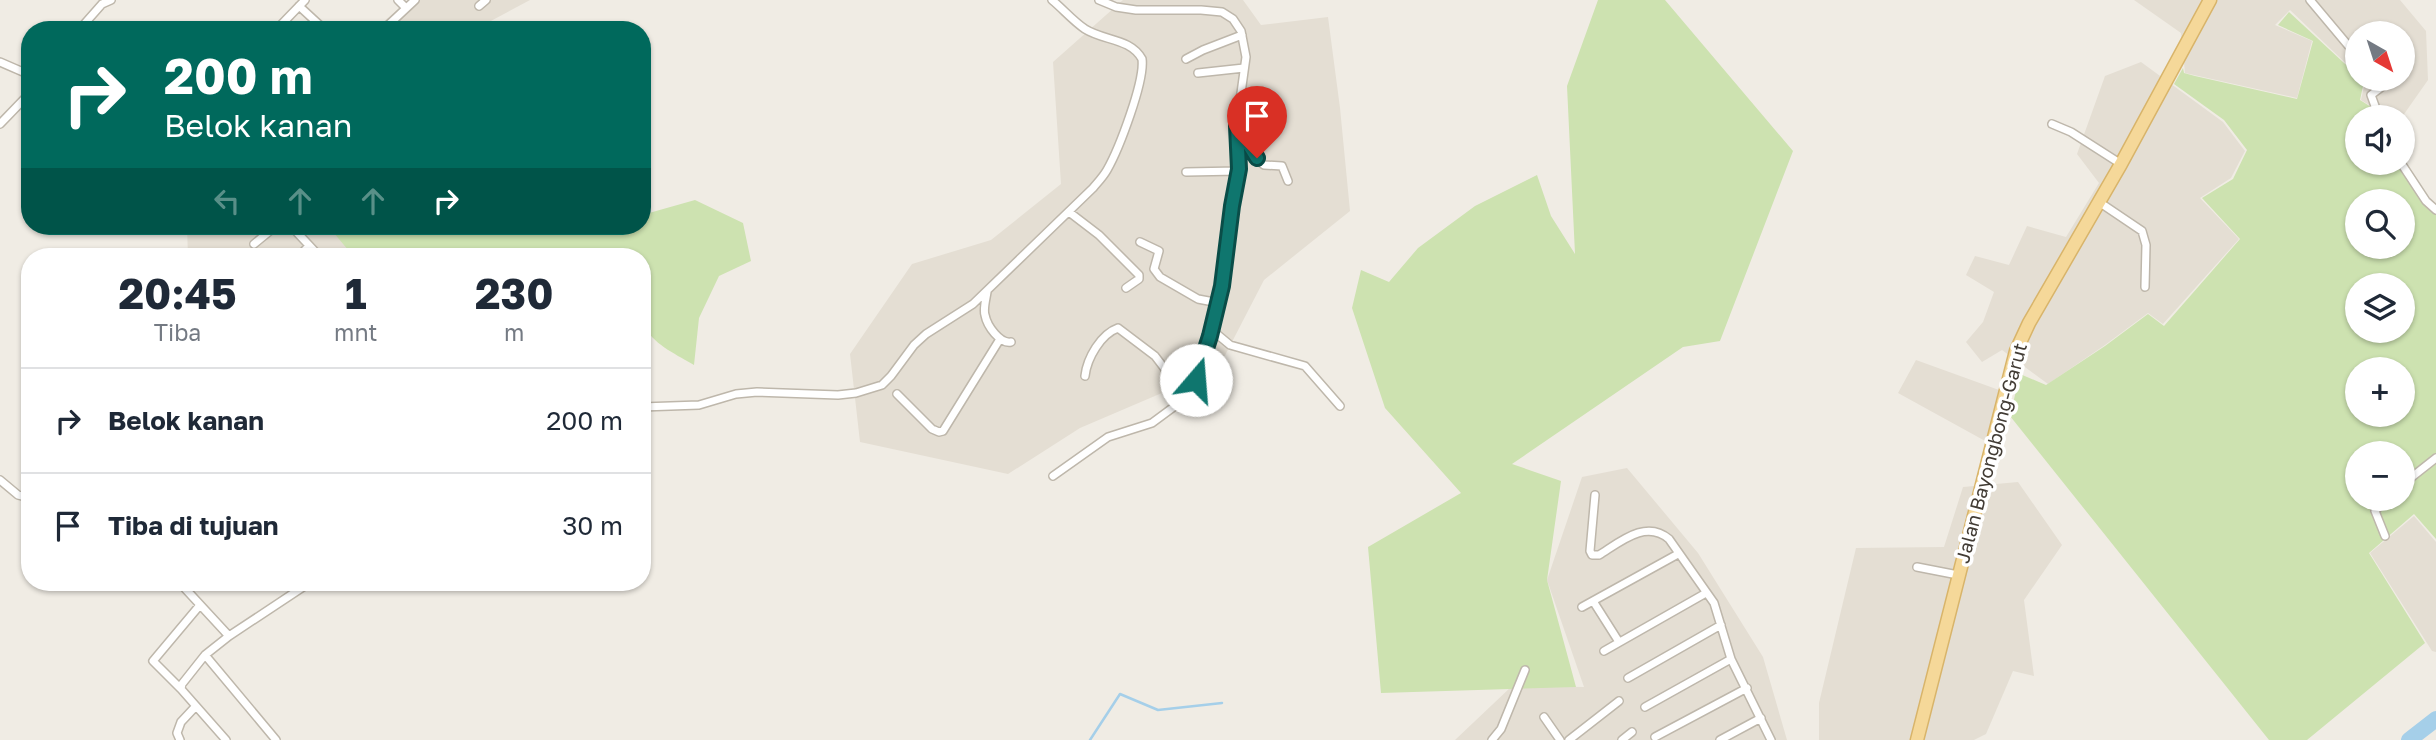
<!DOCTYPE html>
<html lang="id">
<head>
<meta charset="utf-8">
<style>
  :root { --surface:#fff; --page:#f6f6f7; --text:#1f2937; --muted:#747a83; --line:#e0e1e3 }
  body { margin:0; font-family:"Golos Text",sans-serif; background:var(--page); color:var(--text); height:100vh; display:flex; flex-direction:column; font-size:26px; white-space:nowrap }
  * { box-sizing:border-box; margin:0 }
  p { font-size:23px; color:var(--muted) }
  .icon { flex:none; width:38px; height:38px; fill:none; stroke:currentColor; stroke-width:2; stroke-linecap:round; stroke-linejoin:round }
  .map { position:relative; flex:1; overflow:hidden }
  .panel { position:absolute; left:21px; top:248px; width:630px; height:343px; display:flex; flex-direction:column; background:var(--surface); border-radius:28px; box-shadow:0 2px 5px #0004 }
  .panel>* { flex:none }
  .guide { position:absolute; left:21px; top:21px; width:630px; height:214px; border-radius:28px; box-shadow:0 2px 5px #0004; background:#00695c; color:#fff; overflow:hidden }
  .needle { width:46px; rotate:141deg }
  .tools { position:absolute; left:2345px; top:21px; display:grid; gap:14px }
  .tools a { display:grid; place-items:center; width:70px; height:70px; border-radius:50%; background:var(--surface); box-shadow:0 2px 5px #0004; font-size:35px }
  .pin { position:absolute; display:grid; place-items:center; width:60px; height:60px; color:#fff; margin:-72px -30px; border-radius:50% 50% 50% 0; rotate:-45deg; box-shadow:0 0 7px #0007 }
  .pin .icon { rotate:45deg }
  .me { position:absolute; width:77px; margin:-38px; rotate:18deg; stroke-linejoin:round; filter:drop-shadow(0 0 5px #0008) }
  .turn { display:flex; align-items:center; gap:24px; height:147px; padding:0 28px; font-size:32px }
  .turn .icon { width:91px; height:91px; stroke-width:2.5 }
  .turn b { display:block; font-size:49px; line-height:60px }
  .lanes { display:flex; align-items:center; height:66px; padding:0 28px; background:#0003; justify-content:center; gap:35px; direction:ltr }
  .lanes .off { opacity:.35 }
  .eta { display:flex; justify-content:space-evenly; align-items:center; height:119px; text-align:center }
  .eta b { font-size:42px; font-weight:700; line-height:49px }
  ul { padding:0; list-style:none }
  li { display:flex; align-items:center; gap:21px; height:105px; padding:0 28px; border-top:2px solid var(--line) }
  li div { flex:1 }
  li b { display:block; font-size:26px }
  li em { font-style:normal }
  .map>svg:first-child { display:block }
  .residential { fill:#e4ded3 }
  .green { fill:#cde2b0; fill-rule:evenodd }
  .lines { fill:none; stroke-linecap:round; stroke-linejoin:round }
  .stream { stroke:#a5cfe9; stroke-width:2.5 }
  .river { stroke:#a5cfe9; stroke-width:16 }
  .minor-casing { stroke:#beb7ab; stroke-width:10 }
  .primary-casing { stroke:#d8b46a; stroke-width:15 }
  .minor { stroke:#fff; stroke-width:7 }
  .primary { stroke:#f5d899; stroke-width:12 }
  .route-casing { stroke:#0a4d48; stroke-width:18 }
  .route { stroke:#0f766e; stroke-width:12 }
  .labels { text-anchor:middle; stroke-width:7; stroke-linejoin:round; paint-order:stroke }
  .street-label { font-size:19px; fill:#423c35; stroke:#fff }
</style>
</head>
<body>
<div class="map">
<svg width="2436" height="740" viewBox="0 0 2436 740">
  <rect width="100%" height="100%" fill="#f0ece4"/>
  <path class="residential" d="M 408,0 L 530,0 L 474,30 L 383,30 L 380,25 Z
    M 1123,0 L 1243,0 L 1261,25 L 1328,17 L 1340,108 L 1350,211 L 1264,280 L 1218,369 L 1080,428 L 1008,474 L 860,442 L 850,354 L 912,264 L 991,240 L 1061,184 L 1053,62 Z
    M 2134,0 L 2400,0 L 2426,31 L 2428,80 L 2402,117 L 2388,117 L 2361,100 L 2365,82 L 2362,79 L 2403,79 L 2403,33 L 2357,33 L 2357,74 L 2290,10 L 2275,25 L 2312,41 L 2297,98 L 2185,73 L 2181,33 Z
    M 2141,62 L 2223,122 L 2245,151 L 2231,178 L 2200,198 L 2239,239 L 2163,324 L 2148,313 L 2105,345 L 2048,384 L 2002,350 L 1982,362 L 1966,342 L 1983,322 L 1994,292 L 1966,275 L 1975,256 L 2009,265 L 2027,226 L 2066,237 L 2099,183 L 2077,154 L 2105,76 Z
    M 187,226 L 387,226 L 414,257 L 188,257 Z
    M 1916,360 L 1999,390 L 1987,442 L 1898,393 Z
    M 1627,468 L 1698,553 L 1763,657 L 1787,740 L 1455,740 L 1512,686 L 1584,687 L 1547,580 L 1582,477 Z
    M 2018,482 L 2062,545 L 2024,600 L 2034,676 L 2013,671 L 1986,734 L 1974,740 L 1819,740 L 1819,703 L 1856,548 L 1944,547 L 1963,487 Z
    M 2414,516 L 2436,542 L 2436,652 L 2432,651 L 2370,553 Z"/>
  <path class="green" d="M 1598,0 L 1665,0 L 1793,151 L 1720,341 L 1683,347 L 1512,464 L 1561,481 L 1547,580 L 1576,687 L 1381,693 L 1368,547 L 1461,493 L 1385,408 L 1352,308 L 1361,270 L 1389,282 L 1418,248 L 1475,206 L 1537,175 L 1551,216 L 1575,254 L 1567,86 Z
    M 2289,12 L 2357,75 L 2357,79 L 2364,81 L 2360,100 L 2376,110 L 2379,117 L 2357,117 L 2357,163 L 2401,163 L 2436,211 L 2436,539 L 2414,514 L 2369,553 L 2425,643 L 2307,740 L 2269,740 L 2010,416 L 2020,374 L 2046,385 L 2105,346 L 2148,314 L 2164,326 L 2240,239 L 2202,198 L 2233,179 L 2247,150 L 2224,120 L 2174,84 L 2183,68 L 2184,73 L 2195,76 L 2297,99 L 2313,41 L 2278,25 ZM 2357,201 L 2403,201 L 2403,247 L 2357,247 ZM 2357,285 L 2403,285 L 2403,331 L 2357,331 ZM 2357,369 L 2403,369 L 2403,415 L 2357,415 ZM 2357,453 L 2403,453 L 2403,499 L 2357,499 Z
    M 695,200 L 743,223 L 751,261 L 719,276 L 699,318 L 694,365 C 679,356 655,345 646,329 C 638,314 642,275 642,257 L 354,257 L 328,226 L 514,226 L 534,235 L 596,226 L 642,226 L 642,215 Z"/>
  <g class="lines">
    <path class="stream" d="M 1090,740 L 1120,694 L 1158,710 L 1222,703"/>
    <path class="river" d="M 2409,740 L 2436,719"/>
    <defs>
      <path id="minor" d="M 398,0 L 406,8
        M 2310,0 L 2357,56
        M 299,6 L 325,30
        M 479,6 L 486,0
        M 79,30 L 102,4 L 111,0
        M 276,30 L 305,0
        M 383,30 L 415,0
        M 1186,59 L 1203,50 L 1242,35
        M 0,62 L 30,75
        M 1198,73 L 1244,68
        M 2379,117 L 2371,95 L 2383,86 L 2380,79
        M 0,124 L 30,93
        M 2052,124 L 2071,132 L 2121,164
        M 1238,126 L 1260,162 L 1264,165 L 1282,166 L 1288,181
        M 2401,163 L 2426,201 L 2436,210
        M 1186,172 L 1238,171
        M 2099,202 L 2142,231 L 2146,245 L 2145,287
        M 1069,212 L 1099,235 L 1139,275 L 1139,279 L 1126,288
        M 291,226 L 320,257
        M 1140,242 L 1159,251 L 1154,269 L 1160,277 L 1198,299 L 1219,303
        M 254,244 L 276,226
        M 298,257 L 309,246
        M 987,292 C 986,299 983,309 985,315 C 987,326 1000,344 1011,342
        M 1212,330 L 1230,345 L 1305,366 L 1340,406
        M 1085,376 C 1087,358 1101,334 1118,328 L 1155,356 L 1171,377 L 1188,393
        M 897,394 L 932,429 L 939,432 L 943,431 L 1000,339
        M 642,407 L 699,405 L 736,394 L 757,392 L 838,395 L 856,393 L 882,385 L 891,376 L 914,345 L 926,334 L 973,304 L 1093,188 C 1098,182 1103,177 1107,170 C 1119,149 1145,81 1142,59 C 1130,38 1104,41 1085,29 C 1073,21 1063,9 1052,0
        M 1053,476 L 1108,437 L 1152,423 L 1175,406 L 1191,390 L 1210,336 L 1219,303 L 1239,169 L 1237,122 L 1246,57 L 1241,31 L 1233,19 L 1222,12 L 1201,10 L 1136,10 L 1116,7 L 1099,0
        M 0,480 L 18,495 L 30,498
        M 2403,484 L 2436,458
        M 1595,495 L 1590,551 L 1592,555 L 1599,555 C 1620,542 1646,519 1669,539 L 1714,603 L 1731,659 L 1771,740
        M 2385,536 L 2375,511 L 2386,499
        M 1917,567 L 1958,575
        M 180,583 L 229,636 L 205,655 L 182,684 L 181,689 L 226,740
        M 1593,601 L 1619,642
        M 1582,607 L 1678,554
        M 229,636 L 309,583
        M 1604,651 L 1706,593
        M 205,655 L 276,740
        M 1628,678 L 1721,625
        M 181,689 L 153,661 L 200,605
        M 1645,707 L 1731,659
        M 1544,717 L 1560,740
        M 1655,737 L 1747,688
        M 180,740 L 177,733 L 181,722 L 196,706
        M 1492,740 L 1501,729 L 1525,670
        M 1569,740 L 1619,701
        M 1622,740 L 1632,732
        M 1720,740 L 1761,718"/>
      <path id="primary" d="M 1917,740 L 2016,351 L 2029,323 L 2121,164 L 2210,0"/>
    </defs>
    <use href="#minor" class="minor-casing"/>
    <use href="#primary" class="primary-casing"/>
    <use href="#minor" class="minor"/>
    <use href="#primary" class="primary"/>
  </g>
  <g class="lines">
    <defs>
      <path id="route" d="M 1196,380 L 1210,336 L 1222,286 L 1232,206 L 1239,169 L 1237,126 L 1257,158"/>
    </defs>
    <use href="#route" class="route-casing"/>
    <use href="#route" class="route"/>
  </g>
  <g class="labels">
    <g class="street-label">
      <text transform="translate(1991 453) rotate(-75)" y="7">Jalan Bayongbong-Garut</text>
    </g>
  </g>
</svg>
<div class="tools">
<a><svg class="needle" viewBox="-14 -14 28 28"><path d="M0-13l5 13h-10z" fill="#e53935"/><path d="M0 13l5-13h-10z" fill="#747a83"/></svg></a>
<a><svg class="icon" aria-label="sound" viewBox="0 0 24 24"><path d="M4 9h4l5-4v14l-5-4H4zM17 9q2 3 0 6"/></svg></a>
<a><svg class="icon" aria-label="search" viewBox="0 0 24 24"><circle cx="10" cy="10" r="6"/><path d="M15 15l6 6"/></svg></a>
<a><svg class="icon" aria-label="layers" viewBox="0 0 24 24"><path d="M12 4l9 5-9 5-9-5zM3 14l9 5 9-5"/></svg></a>
<a>+</a>
<a>−</a>
</div>
<div class="pin" style="left:1257px;top:158px;background:#d93025"><svg class="icon" aria-label="arrive" viewBox="0 0 24 24"><path d="M6 21V4h12l-3 4 3 4H6"/></svg></div>
<svg class="me" style="left:1196px;top:380px" viewBox="-20 -20 40 40"><circle r="19" fill="#fff"/><path d="M0-13L10 11 0 6-10 11z" fill="#0f766e"/></svg>
<div class="guide">
<div class="turn"><svg class="icon" aria-label="right" viewBox="0 0 24 24"><path d="M7 20v-9h11M14 6l5 5-5 5"/></svg><div><b>200 m</b>Belok kanan</div></div>
<div class="lanes"><svg class="icon off" aria-label="left" viewBox="0 0 24 24"><path d="M17 20v-9H6M10 6l-5 5 5 5"/></svg><svg class="icon off" aria-label="ahead" viewBox="0 0 24 24"><path d="M12 20V5M6 11l6-6 6 6"/></svg><svg class="icon off" aria-label="ahead" viewBox="0 0 24 24"><path d="M12 20V5M6 11l6-6 6 6"/></svg><svg class="icon" aria-label="right" viewBox="0 0 24 24"><path d="M7 20v-9h11M14 6l5 5-5 5"/></svg></div>
</div>
<section class="panel">
<div class="eta">
<div><b>20:45</b><p>Tiba</p></div>
<div><b>1</b><p>mnt</p></div>
<div><b>230</b><p>m</p></div>
</div>
<ul>
<li><svg class="icon" aria-label="right" viewBox="0 0 24 24"><path d="M7 20v-9h11M14 6l5 5-5 5"/></svg><div><b>Belok kanan</b></div><em>200 m</em></li>
<li><svg class="icon" aria-label="arrive" viewBox="0 0 24 24"><path d="M6 21V4h12l-3 4 3 4H6"/></svg><div><b>Tiba di tujuan</b></div><em>30 m</em></li>
</ul>
</section>
</div>
</body>
</html>
